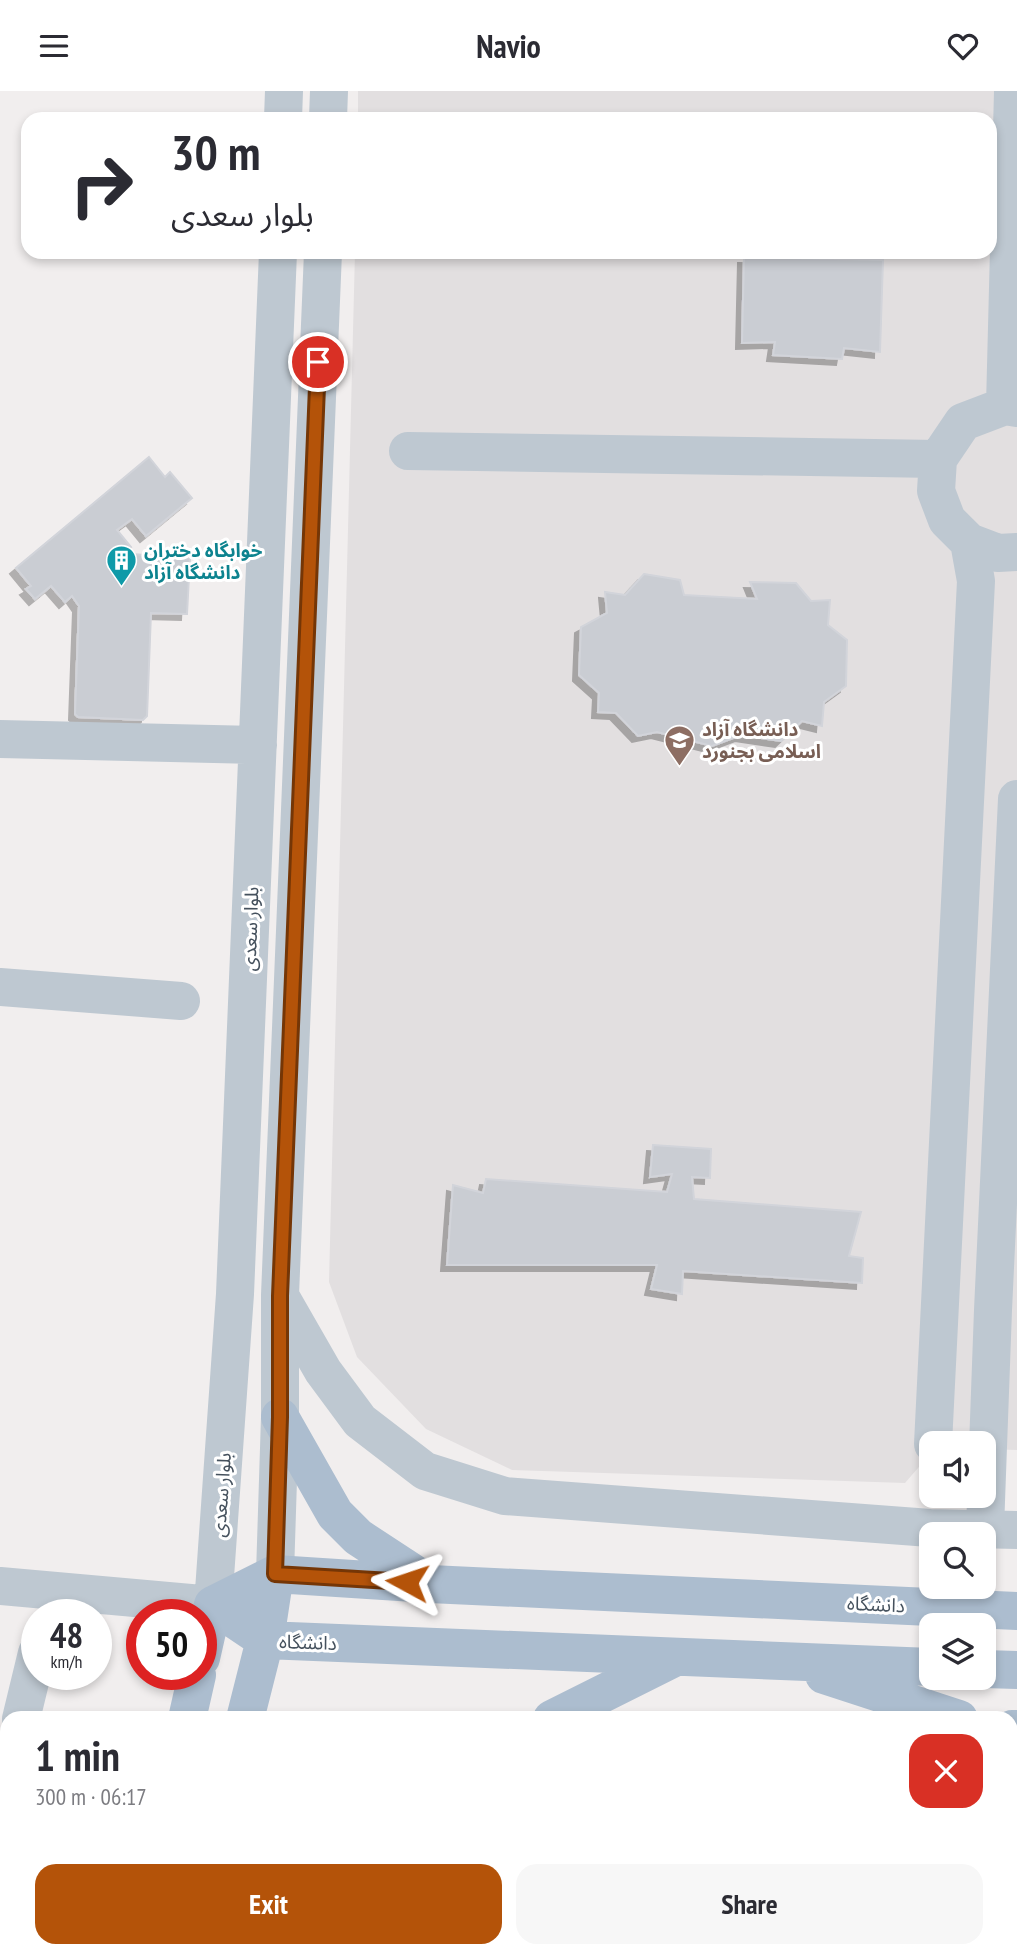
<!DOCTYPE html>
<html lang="en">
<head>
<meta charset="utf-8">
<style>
  :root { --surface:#fff; --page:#f7f7f7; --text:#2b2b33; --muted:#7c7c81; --accent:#b45309 }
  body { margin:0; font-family:"PT Sans Narrow","Noto Sans Arabic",sans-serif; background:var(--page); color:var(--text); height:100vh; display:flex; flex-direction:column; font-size:26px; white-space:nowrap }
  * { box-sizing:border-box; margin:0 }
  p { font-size:23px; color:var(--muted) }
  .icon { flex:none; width:38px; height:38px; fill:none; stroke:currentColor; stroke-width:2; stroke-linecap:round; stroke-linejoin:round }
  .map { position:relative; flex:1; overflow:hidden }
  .side { position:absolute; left:0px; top:1620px; width:1018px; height:247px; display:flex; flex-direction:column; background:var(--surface); border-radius:21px 21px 0 0; box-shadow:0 4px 10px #0003 }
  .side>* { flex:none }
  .top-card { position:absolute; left:21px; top:21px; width:976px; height:147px; border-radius:21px; box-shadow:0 4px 10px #0003; background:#fff; color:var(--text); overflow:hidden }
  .controls { position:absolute; left:919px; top:1340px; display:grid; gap:14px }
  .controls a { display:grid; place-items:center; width:77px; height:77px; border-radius:14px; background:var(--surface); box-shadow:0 4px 10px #0003; font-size:35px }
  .speed { position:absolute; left:21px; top:1508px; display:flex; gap:14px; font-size:35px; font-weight:700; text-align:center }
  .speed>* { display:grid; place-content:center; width:91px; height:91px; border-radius:50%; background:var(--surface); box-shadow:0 4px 10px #0003; line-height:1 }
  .speed small { font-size:18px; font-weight:400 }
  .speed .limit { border:10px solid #d22; background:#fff; color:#111 }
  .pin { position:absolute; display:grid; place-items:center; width:60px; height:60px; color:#fff; margin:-30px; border:4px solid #fff; border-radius:50%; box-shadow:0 2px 7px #0007 }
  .me { position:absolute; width:77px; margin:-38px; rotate:275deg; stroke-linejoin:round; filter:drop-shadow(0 0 5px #0008) }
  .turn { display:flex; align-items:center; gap:24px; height:147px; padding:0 35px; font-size:32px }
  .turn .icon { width:91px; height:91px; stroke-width:2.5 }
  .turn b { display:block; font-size:49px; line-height:60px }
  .round { display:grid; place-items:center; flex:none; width:74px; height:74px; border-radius:21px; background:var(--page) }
  .head { display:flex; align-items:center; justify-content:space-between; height:119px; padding:0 35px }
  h1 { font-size:42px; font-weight:800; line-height:52px }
  .cta { display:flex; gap:14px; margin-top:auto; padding:14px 35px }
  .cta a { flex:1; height:80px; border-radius:21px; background:var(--accent); color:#fff; font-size:28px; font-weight:800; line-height:80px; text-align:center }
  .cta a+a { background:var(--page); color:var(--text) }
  header { display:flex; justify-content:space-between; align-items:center; height:91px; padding:0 35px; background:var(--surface); font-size:32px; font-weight:800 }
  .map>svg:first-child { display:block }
  .education { fill:#e2dfe0 }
  .building { fill:#cacdd3; stroke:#d2d4da; stroke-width:2; filter:url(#shadow) }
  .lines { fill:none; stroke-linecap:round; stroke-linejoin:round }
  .minor { stroke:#bec8d1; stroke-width:38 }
  .major { stroke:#acbdcf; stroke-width:38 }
  .route-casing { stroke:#753606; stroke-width:18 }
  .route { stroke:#b45309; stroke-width:12 }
  .labels { text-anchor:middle; stroke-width:6; stroke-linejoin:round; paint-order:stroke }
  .culture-label { font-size:19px; font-weight:bold; fill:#0d838f; stroke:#fff; text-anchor:start }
  .education-label { font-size:19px; font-weight:bold; fill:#785e54; stroke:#fff; text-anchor:start }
  .street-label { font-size:19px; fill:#45515d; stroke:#fff }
</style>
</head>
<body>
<header><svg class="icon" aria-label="menu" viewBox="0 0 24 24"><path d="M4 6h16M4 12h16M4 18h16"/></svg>Navio<svg class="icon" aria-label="heart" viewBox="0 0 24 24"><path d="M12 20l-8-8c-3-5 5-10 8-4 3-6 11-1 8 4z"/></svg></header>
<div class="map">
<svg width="1017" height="1866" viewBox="0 0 1017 1866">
  <defs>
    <filter id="shadow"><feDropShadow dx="-6" dy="6" stdDeviation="0" flood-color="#0004"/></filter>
  </defs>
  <rect width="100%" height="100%" fill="#f1eeee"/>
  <path class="education" d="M 358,0 L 1017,0 L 1017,1359 L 984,1358 L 984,1353 L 931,1353 L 931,1362 L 905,1392 L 512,1379 L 426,1338 L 357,1266 L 329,1191 L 355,161 L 990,161 L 990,28 L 358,28 Z"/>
  <path class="building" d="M 744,166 L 883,169 L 880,261 L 844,257 L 842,268 L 773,264 L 775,251 L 742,252 Z
    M 149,366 L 165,386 L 170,381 L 192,407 L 146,445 L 132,428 L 117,439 L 131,456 L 128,458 L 131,463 L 190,467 L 187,523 L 151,522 L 147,625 L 143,629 L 78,626 L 75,623 L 79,515 L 72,505 L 65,511 L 51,495 L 35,508 L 26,498 L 31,495 L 16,477 Z
    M 644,483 L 680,489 L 684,504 L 757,508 L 750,491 L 796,492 L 811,510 L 830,509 L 828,534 L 847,549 L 846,595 L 824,611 L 822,635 L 802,630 L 781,650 L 741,644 L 712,655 L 657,641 L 638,645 L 616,622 L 598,621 L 599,602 L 579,584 L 581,536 L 607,522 L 605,501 L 625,504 Z
    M 653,1054 L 711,1058 L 710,1087 L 692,1086 L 694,1108 L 861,1121 L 849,1165 L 863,1167 L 862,1192 L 683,1180 L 682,1203 L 651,1198 L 657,1174 L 447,1174 L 453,1094 L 483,1102 L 486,1088 L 667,1101 L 672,1083 L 650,1086 Z
    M 498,1860 L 557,1860 L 557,1866 L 498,1866 Z
    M 568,1860 L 627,1860 L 627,1866 L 568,1866 Z
    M 635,1860 L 694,1860 L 694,1866 L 634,1866 Z"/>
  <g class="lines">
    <path class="minor" d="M 283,28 L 284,0
      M 328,28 L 329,0
      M 1005,315 L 1013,0
      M 1017,317 L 1005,315 L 963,331 L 938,368 L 936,400 L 947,429 L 969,451 L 998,462 L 1017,461
      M 408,360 L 938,368
      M 0,648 L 258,654
      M 0,896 L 181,910
      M 280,1205 L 323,1280 L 360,1330 L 425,1380 L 505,1405 L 930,1437 L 1017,1439
      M 933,1353 L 976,490 L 969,451
      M 985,1438 L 993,1219 L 1017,708
      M 275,1483 L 280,1326 L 280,1204 L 323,161
      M 0,1495 L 213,1514 L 235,1203 L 278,161
      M 21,1628 L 37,1562
      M 0,1716 L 7,1686
      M 305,1866 L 306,1860"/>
    <path class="major" d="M 280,1326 L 335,1423 L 358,1446 L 425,1490
      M 213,1514 L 275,1483 L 430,1493 L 1017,1520
      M 213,1514 L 265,1549 L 931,1576
      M 201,1567 L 213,1514
      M 984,1578 L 1017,1579
      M 824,1584 L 959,1628
      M 187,1628 L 197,1584
      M 245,1628 L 265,1549 L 275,1483
      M 552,1628 L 672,1568
      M 1012,1638 L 1017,1638
      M 93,1866 L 98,1860
      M 163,1866 L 167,1860
      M 206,1866 L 214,1860"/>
  </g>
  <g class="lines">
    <defs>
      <path id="route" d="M 318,271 L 280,1205 L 280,1326 L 275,1483 L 407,1491"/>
    </defs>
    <use href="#route" class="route-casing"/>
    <use href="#route" class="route"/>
  </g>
  <defs>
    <symbol id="building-pin" viewBox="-11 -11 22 30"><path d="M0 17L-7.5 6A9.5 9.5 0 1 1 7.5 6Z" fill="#0f9aa8" stroke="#fff"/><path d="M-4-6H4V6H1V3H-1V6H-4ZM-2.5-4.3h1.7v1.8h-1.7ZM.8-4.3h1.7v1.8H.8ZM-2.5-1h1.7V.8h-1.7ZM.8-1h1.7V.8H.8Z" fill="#fff"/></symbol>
    <symbol id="university-pin" viewBox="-11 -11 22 30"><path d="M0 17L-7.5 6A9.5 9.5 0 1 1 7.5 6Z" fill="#8d6e63" stroke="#fff"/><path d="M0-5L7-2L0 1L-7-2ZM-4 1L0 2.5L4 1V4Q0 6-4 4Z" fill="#fff"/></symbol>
  </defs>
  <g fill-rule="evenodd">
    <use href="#building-pin" x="104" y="452" width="35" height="47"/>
    <use href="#university-pin" x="662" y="632" width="35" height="47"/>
  </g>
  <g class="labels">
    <g class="culture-label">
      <text x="144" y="466">خوابگاه دختران<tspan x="144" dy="22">دانشگاه آزاد</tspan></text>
    </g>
    <g class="education-label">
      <text x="702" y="645">دانشگاه آزاد<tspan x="702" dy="22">اسلامی بجنورد</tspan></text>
    </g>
    <g class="street-label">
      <text transform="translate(250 838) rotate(-88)" y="7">بلوار سعدی</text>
      <text transform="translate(221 1404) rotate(-86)" y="7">بلوار سعدی</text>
      <text transform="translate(876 1513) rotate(3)" y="7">دانشگاه</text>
      <text transform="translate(308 1551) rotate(2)" y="7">دانشگاه</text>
    </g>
  </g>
</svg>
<div class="controls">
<a><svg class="icon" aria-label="sound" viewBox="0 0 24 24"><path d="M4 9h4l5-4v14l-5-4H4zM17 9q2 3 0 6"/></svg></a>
<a><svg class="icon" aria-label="search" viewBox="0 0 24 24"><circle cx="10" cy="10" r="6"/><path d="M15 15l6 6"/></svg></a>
<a><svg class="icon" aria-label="layers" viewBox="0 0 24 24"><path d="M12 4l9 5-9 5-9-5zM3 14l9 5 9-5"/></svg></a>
</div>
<div class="speed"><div>48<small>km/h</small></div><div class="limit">50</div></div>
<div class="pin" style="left:318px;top:271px;background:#d93025"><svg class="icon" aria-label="arrive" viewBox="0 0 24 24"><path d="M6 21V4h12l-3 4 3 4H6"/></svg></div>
<svg class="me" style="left:407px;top:1491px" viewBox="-20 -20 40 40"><path d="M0-17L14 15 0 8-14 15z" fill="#b45309" stroke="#fff" stroke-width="4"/></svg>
<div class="top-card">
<div class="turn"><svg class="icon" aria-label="right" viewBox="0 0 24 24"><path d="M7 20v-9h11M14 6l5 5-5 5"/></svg><div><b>30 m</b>بلوار سعدی</div></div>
</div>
<section class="side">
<div class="head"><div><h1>1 min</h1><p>300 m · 06:17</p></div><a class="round" style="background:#d93025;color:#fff"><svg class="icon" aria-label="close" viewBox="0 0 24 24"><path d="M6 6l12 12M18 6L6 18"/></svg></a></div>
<div class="cta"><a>Exit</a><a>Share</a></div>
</section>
</div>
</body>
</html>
